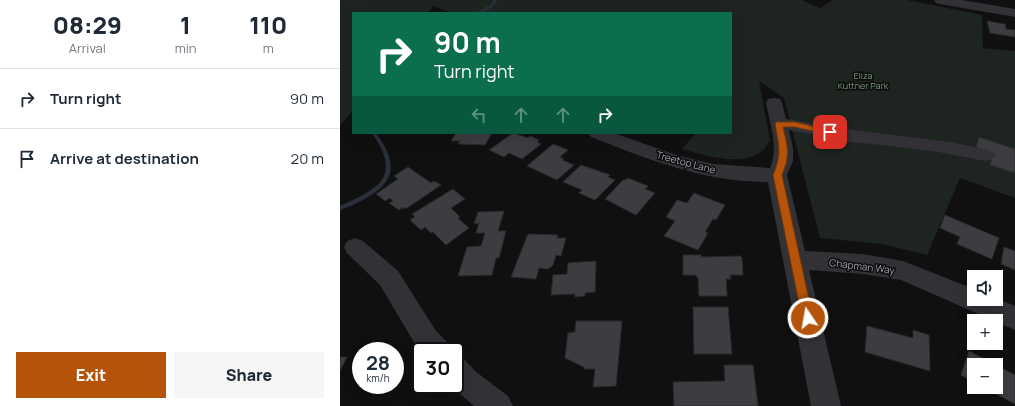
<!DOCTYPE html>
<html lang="en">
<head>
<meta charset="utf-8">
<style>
  :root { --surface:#fff; --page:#f6f6f7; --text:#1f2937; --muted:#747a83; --line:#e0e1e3; --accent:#b45309 }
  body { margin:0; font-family:Manrope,sans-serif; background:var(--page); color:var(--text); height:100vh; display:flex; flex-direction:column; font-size:15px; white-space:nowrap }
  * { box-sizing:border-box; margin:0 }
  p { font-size:13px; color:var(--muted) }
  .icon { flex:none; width:22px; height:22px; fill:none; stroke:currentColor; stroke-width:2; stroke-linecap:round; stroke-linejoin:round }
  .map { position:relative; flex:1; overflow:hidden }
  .side { display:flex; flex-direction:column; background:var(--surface); width:340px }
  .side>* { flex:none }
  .banner { position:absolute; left:12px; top:12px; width:380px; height:122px; border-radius:0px; box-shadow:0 4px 16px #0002; background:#0b6e4f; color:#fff; overflow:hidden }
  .buttons { position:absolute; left:627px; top:270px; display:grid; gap:8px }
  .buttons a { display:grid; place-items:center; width:36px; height:36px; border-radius:0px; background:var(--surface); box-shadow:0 4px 16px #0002; font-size:20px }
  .speed { position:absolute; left:12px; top:342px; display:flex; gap:8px; font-size:20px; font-weight:700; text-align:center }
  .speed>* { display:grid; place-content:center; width:52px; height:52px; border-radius:50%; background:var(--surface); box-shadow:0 4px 16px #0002; line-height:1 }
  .speed small { font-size:10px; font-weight:400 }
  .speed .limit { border:2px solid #111; border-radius:6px; background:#fff; color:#111 }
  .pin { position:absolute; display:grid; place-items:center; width:34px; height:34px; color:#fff; margin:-17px; border-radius:8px; box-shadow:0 2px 6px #0006 }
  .me { position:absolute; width:44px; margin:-22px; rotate:348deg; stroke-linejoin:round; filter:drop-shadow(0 0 3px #0008) }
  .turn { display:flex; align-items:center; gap:14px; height:84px; padding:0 16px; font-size:18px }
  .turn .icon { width:52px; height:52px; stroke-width:2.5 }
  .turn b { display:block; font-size:28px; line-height:34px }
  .lanes { display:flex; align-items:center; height:38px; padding:0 16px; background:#0003; justify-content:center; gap:20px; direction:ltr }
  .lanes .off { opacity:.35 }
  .eta { display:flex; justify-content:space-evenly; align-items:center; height:68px; text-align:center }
  .eta b { font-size:24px; font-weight:800; line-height:28px }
  .button { display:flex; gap:8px; margin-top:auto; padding:8px 16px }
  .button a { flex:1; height:46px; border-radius:0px; background:var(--accent); color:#fff; font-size:16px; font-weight:800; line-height:46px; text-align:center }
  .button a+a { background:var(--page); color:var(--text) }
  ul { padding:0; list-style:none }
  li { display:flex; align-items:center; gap:12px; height:60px; padding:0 16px; border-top:1px solid var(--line) }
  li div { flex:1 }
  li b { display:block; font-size:15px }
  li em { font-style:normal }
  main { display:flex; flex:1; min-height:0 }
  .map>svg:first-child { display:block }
  .green { fill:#1e2520 }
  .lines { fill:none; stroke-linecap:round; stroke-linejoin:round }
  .stream { fill:#2a3039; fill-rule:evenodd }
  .building { fill:#3c3d41; stroke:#2a2a2d }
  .minor { fill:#313136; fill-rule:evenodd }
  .route { fill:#b45309; stroke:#753606 }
  .labels { text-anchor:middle; stroke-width:3; stroke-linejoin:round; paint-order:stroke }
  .far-park-label { font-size:9px; fill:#799c7f; stroke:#0b0b0c }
  .street-label { font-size:10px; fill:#a1a4b1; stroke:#0b0b0c }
</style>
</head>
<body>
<main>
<section class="side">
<div class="eta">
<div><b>08:29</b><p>Arrival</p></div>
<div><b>1</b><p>min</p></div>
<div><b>110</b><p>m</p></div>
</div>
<ul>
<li><svg class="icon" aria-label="right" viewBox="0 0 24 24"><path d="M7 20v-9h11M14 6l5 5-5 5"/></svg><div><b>Turn right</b></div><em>90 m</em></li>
<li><svg class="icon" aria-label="arrive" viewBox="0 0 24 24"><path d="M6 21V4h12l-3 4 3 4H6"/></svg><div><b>Arrive at destination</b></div><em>20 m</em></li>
</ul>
<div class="button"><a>Exit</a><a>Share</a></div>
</section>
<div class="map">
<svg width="675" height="406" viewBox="0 0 675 406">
  <rect width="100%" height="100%" fill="#101011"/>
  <path class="green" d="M 0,0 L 461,0 L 480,8 L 493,0 L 567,0 L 642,15 L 643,48 L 675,51 L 675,198 L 620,178 L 587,255 L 543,244 L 480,238 L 444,98 L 419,81 L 430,140 C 428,143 426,148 423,150 C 402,168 365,155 342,149 L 356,133 L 391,133 L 391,13 L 113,13 L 93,6 L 88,13 L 13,13 L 13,110 L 0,126 Z"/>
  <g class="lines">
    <path class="stream" d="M 153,0 L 157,0 C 154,8 144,13 135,13 L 152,4 Z
      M 32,133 L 36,133 C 58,163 57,182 23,200 C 15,204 8,207 0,210 L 0,206 C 40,188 62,177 32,133 Z"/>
  </g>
  <path class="building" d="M 647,21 L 665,24 L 666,29 L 675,30 L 675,37 L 650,33 Z
    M 116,133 L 152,133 L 145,145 L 118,144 L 120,141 L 111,141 Z
    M 173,133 L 188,138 L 190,136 L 199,140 L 197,142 L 201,144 L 182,159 L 169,153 L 164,157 L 149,150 Z
    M 639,137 L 675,149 L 675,173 L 650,165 L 653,153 L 636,147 Z
    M 213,144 L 228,150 L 220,157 L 224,159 L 222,160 L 234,165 L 217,180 L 187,166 Z
    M 241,165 L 270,175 L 268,177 L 275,180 L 255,200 L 239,193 L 242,190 L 223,182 Z
    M 68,167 L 91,183 L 94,181 L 101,185 L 67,208 L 62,208 L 59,210 L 49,203 L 53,201 L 50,198 L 45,201 L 36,194 L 58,179 L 54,176 Z
    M 288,178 L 308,186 L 305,189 L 315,193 L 296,215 L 265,199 L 283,180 L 285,180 Z
    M 113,189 L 125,199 L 111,208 L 120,217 L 118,218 L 129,228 L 106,245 L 93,232 L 91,233 L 85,227 L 81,230 L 70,220 L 75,217 L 72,214 Z
    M 354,193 L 385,205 L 376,220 L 373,219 L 365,232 L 368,233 L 358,250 L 324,236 L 335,221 L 326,217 L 337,200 L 347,203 Z
    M 164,211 L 158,231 L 166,231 L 159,258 L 156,258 L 152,275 L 118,276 L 127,247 L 141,246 L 145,233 L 136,233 L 139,223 L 134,224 L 138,212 Z
    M 605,215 L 659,238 L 652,259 L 617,244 L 620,237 L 600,228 Z
    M 188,234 L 218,235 L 217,238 L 226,238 L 221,256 L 216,255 L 213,265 L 208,269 L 199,268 L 196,279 L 171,277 Z
    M 664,247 L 675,251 L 675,270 L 661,264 Z
    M 343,255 L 361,255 L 361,257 L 400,256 L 402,258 L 403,275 L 390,275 L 391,279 L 386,279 L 387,296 L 359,296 L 358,278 L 355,275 L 343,275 Z
    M 256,261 L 255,292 L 245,293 L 245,296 L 235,297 L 235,294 L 211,295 L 213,275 L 227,274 L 228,263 Z
    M 353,307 L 388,307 L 392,354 L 354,354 Z
    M 236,321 L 282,321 L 276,386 L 253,387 L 255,369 L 244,369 L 244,367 L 225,358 L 228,333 L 235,332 Z
    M 527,326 L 573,338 L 573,330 L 589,335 L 590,371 L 525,352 Z
    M 629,351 L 675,375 L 675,404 L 643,387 L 656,387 L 656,365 L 634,365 L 634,382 L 621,375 Z
    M 0,357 L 7,357 L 0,371 Z
    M 384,365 L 413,365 L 418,406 L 334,406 L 333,382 L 385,381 Z"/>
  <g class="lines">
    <path class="minor" d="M 594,0 L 622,0 L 675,9 L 675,17 L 600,4 L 596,3 Z
      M 434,98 L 440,99 L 442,103 L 446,119 L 505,129 L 610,142 L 652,151 L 655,155 L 652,159 L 645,161 L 593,151 L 505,141 L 449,130 L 453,148 L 453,161 L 447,175 L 465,251 L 523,254 L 563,261 L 634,289 L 634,299 L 656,298 L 675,306 L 675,330 L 561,280 L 523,274 L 469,270 L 501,406 L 471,406 L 428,182 C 364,182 310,160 251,137 L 248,133 L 274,133 L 336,155 L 373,164 L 430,168 C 439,148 430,124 426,103 L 428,99 Z
      M 15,238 L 23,241 L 58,271 L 96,331 L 107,342 L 111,351 L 81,351 L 81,353 L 78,349 L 40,285 L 7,253 L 4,247 L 7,241 Z
      M 115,357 L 125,360 L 135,371 L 168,396 L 173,406 L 134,406 L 110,385 L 115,385 Z"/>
  </g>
  <path class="route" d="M 436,122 L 455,122 L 493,131 L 494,132 L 490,135 L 455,127 L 443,127 C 448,147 450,156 442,175 L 473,318 L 472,322 L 468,323 L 464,322 L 462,318 L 433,175 C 442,154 439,146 435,124 Z"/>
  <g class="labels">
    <g class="far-park-label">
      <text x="523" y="79">Eliza<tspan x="523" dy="10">Kuttner Park</tspan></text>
    </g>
    <g class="street-label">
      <text transform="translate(346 162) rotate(15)" y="4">Treetop Lane</text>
      <text transform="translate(522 266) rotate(7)" y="4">Chapman Way</text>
    </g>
  </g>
</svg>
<div class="buttons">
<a><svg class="icon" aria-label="sound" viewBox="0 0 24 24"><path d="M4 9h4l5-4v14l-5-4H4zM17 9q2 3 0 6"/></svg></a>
<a>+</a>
<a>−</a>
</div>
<div class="speed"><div>28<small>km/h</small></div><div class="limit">30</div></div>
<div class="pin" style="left:490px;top:132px;background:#d93025"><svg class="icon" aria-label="arrive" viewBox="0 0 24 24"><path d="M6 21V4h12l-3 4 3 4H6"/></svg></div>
<svg class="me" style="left:468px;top:318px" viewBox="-20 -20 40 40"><circle r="17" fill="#b45309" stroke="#fff" stroke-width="3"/><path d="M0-11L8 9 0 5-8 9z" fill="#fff"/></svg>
<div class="banner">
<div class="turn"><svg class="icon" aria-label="right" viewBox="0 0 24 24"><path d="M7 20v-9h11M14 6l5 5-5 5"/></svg><div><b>90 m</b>Turn right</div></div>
<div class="lanes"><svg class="icon off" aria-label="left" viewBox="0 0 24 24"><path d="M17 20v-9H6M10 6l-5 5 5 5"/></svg><svg class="icon off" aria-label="ahead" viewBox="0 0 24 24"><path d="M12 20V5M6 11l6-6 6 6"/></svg><svg class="icon off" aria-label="ahead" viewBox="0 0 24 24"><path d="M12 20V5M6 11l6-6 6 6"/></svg><svg class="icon" aria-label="right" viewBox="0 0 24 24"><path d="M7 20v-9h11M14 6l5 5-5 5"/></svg></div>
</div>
</div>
</main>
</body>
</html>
